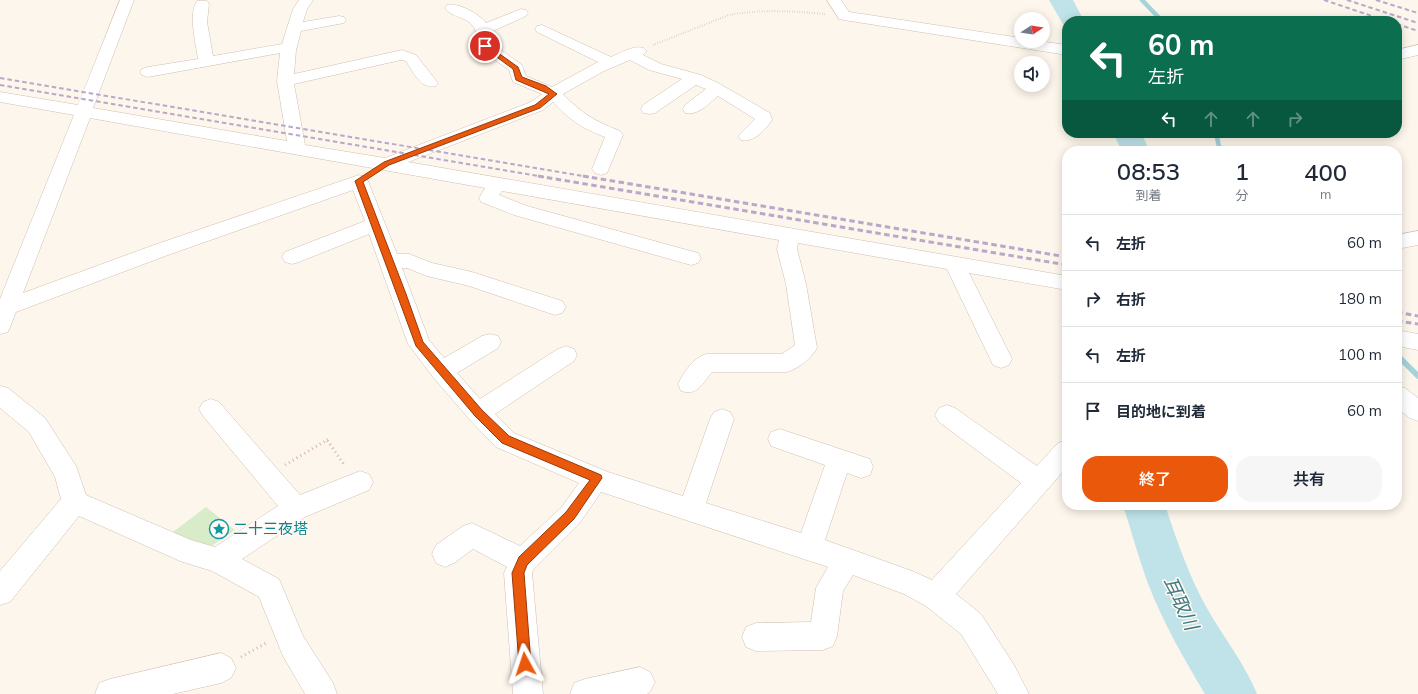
<!DOCTYPE html>
<html lang="ja">
<head>
<meta charset="utf-8">
<style>
  :root { --surface:#fff; --page:#f6f6f7; --text:#1f2937; --muted:#747a83; --line:#e0e1e3; --accent:#ea580c }
  body { margin:0; font-family:Mulish,"Noto Sans JP",sans-serif; background:var(--page); color:var(--text); height:100vh; display:flex; flex-direction:column; font-size:15px; white-space:nowrap }
  * { box-sizing:border-box; margin:0 }
  p { font-size:13px; color:var(--muted) }
  .icon { flex:none; width:22px; height:22px; fill:none; stroke:currentColor; stroke-width:2; stroke-linecap:round; stroke-linejoin:round }
  .map { position:relative; flex:1; overflow:hidden }
  .drawer { position:absolute; left:1062px; top:146px; width:340px; height:364px; display:flex; flex-direction:column; background:var(--surface); border-radius:16px; box-shadow:0 2px 10px #0003 }
  .drawer>* { flex:none }
  .top-card { position:absolute; left:1062px; top:16px; width:340px; height:122px; border-radius:16px; box-shadow:0 2px 10px #0003; background:#0b6e4f; color:#fff; overflow:hidden }
  .needle { width:26px; rotate:78deg }
  .fabs { position:absolute; left:1014px; top:12px; display:grid; gap:8px }
  .fabs a { display:grid; place-items:center; width:36px; height:36px; border-radius:50%; background:var(--surface); box-shadow:0 2px 10px #0003; font-size:20px }
  .pin { position:absolute; display:grid; place-items:center; width:34px; height:34px; color:#fff; margin:-17px; border:2px solid #fff; border-radius:50%; box-shadow:0 1px 4px #0007 }
  .me { position:absolute; width:44px; margin:-22px; rotate:355deg; stroke-linejoin:round; filter:drop-shadow(0 0 3px #0008) }
  .turn { display:flex; align-items:center; gap:14px; height:84px; padding:0 20px; font-size:18px }
  .turn .icon { width:52px; height:52px; stroke-width:2.5 }
  .turn b { display:block; font-size:28px; line-height:34px }
  .lanes { display:flex; align-items:center; height:38px; padding:0 20px; background:#0003; justify-content:center; gap:20px; direction:ltr }
  .lanes .off { opacity:.35 }
  .eta { display:flex; justify-content:space-evenly; align-items:center; height:68px; text-align:center }
  .eta b { font-size:24px; font-weight:600; line-height:28px }
  .action { display:flex; gap:8px; margin-top:auto; padding:8px 20px }
  .action a { flex:1; height:46px; border-radius:16px; background:var(--accent); color:#fff; font-size:16px; font-weight:600; line-height:46px; text-align:center }
  .action a+a { background:var(--page); color:var(--text) }
  ul { padding:0; list-style:none }
  li { display:flex; align-items:center; gap:12px; height:56px; padding:0 20px; border-top:1px solid var(--line) }
  li div { flex:1 }
  li b { display:block; font-size:15px }
  li em { font-style:normal }
  .map>svg:first-child { display:block }
  .green { fill:#d8ecc9 }
  .lines { fill:none; stroke-linecap:round; stroke-linejoin:round }
  .stream-far1 { stroke:#a5d3da; stroke-width:4.5 }
  .stream { stroke:#a5d3da; stroke-width:5.5 }
  .river { fill:#bfe3e8; fill-rule:evenodd }
  .minor-casing { stroke:#d1beb0; stroke-width:1 }
  .path-far1 { stroke:#d9b8a5; stroke-width:2; stroke-dasharray:0.5 2; stroke-linecap:butt }
  .path { stroke:#d9b8a5; stroke-width:3; stroke-dasharray:1 3.5; stroke-linecap:butt }
  .minor { fill:#fff; fill-rule:evenodd }
  .rail-far1 { stroke:#b9a8c9; stroke-width:2; stroke-dasharray:4.5 3; stroke-linecap:butt }
  .rail { stroke:#b9a8c9; stroke-width:3; stroke-dasharray:5.5 3.5; stroke-linecap:butt }
  .route { fill:#ea580c; stroke:#983908 }
  .labels { text-anchor:middle; stroke-width:3; stroke-linejoin:round; paint-order:stroke }
  .culture-label { font-size:15px; fill:#0d838f; stroke:#fffaf3; text-anchor:start }
  .near-water-label { font-size:19px; font-style:italic; fill:#437c86; stroke:#fffaf3 }
</style>
</head>
<body>
<div class="map">
<svg width="1418" height="694" viewBox="0 0 1418 694">
  <rect width="100%" height="100%" fill="#fdf6ec"/>
  <path class="green" d="M 206,507 L 235,530 L 207,549 L 173,532 Z"/>
  <g class="lines">
    <path class="stream-far1" d="M 1142,0 L 1162,21
      M 1216,133 L 1220,151"/>
    <path class="stream" d="M 1397,355 L 1418,376"/>
    <path class="river" d="M 1049,0 L 1073,0 L 1084,21 L 1067,21 L 1067,27 L 1064,26 Z
      M 1113,133 L 1141,133 L 1150,151 L 1122,151 Z
      M 1123,505 L 1165,505 C 1177,541 1189,577 1208,610 C 1224,638 1245,664 1257,694 L 1205,694 C 1183,657 1162,621 1147,581 C 1138,556 1131,530 1123,505 Z"/>
    <defs>
      <path id="minor" d="M 120,0 L 134,0 L 93,108 L 287,141 L 277,81 L 280,53 L 148,77 L 142,75 L 140,72 L 142,69 L 148,67 L 198,59 C 196,44 188,14 197,1 L 207,1 L 209,4 L 207,22 L 213,56 L 282,44 L 293,9 L 299,0 L 313,0 L 307,9 L 303,22 L 339,16 L 344,17 L 346,20 L 344,23 L 301,31 L 296,50 L 294,74 L 402,50 L 416,55 L 438,83 L 436,86 C 421,90 413,72 406,61 L 401,60 L 294,84 L 305,145 L 385,158 L 531,102 L 542,94 L 513,82 L 509,70 L 480,49 C 475,42 479,32 472,25 C 465,16 452,18 445,8 L 447,5 C 457,2 480,14 486,23 L 521,9 L 526,10 L 528,13 L 526,16 L 491,32 L 493,44 L 522,65 L 526,76 L 552,87 L 598,62 L 537,32 L 535,29 L 537,26 L 542,25 L 611,57 C 621,53 633,45 644,48 L 647,51 L 643,55 L 661,64 L 701,75 L 718,83 L 770,113 L 772,120 C 765,130 754,143 741,140 L 738,136 L 755,119 L 718,96 C 708,104 698,116 685,113 L 683,109 L 685,105 L 706,89 L 696,85 L 655,113 L 649,114 L 643,113 L 641,109 L 643,105 L 682,79 L 649,70 L 630,60 L 604,71 L 563,94 C 582,114 595,121 620,131 L 623,135 L 607,173 L 601,175 L 595,173 L 592,169 L 605,137 C 581,128 570,120 553,102 L 543,110 L 408,162 L 1067,276 L 1067,290 L 969,273 L 1012,359 L 1009,365 L 1001,368 L 993,365 L 947,269 L 798,243 L 797,249 L 806,284 L 817,348 C 811,359 799,368 787,372 L 712,372 C 702,384 698,396 681,391 L 678,384 C 684,372 693,358 706,354 L 782,354 L 795,345 L 786,284 L 777,249 L 779,240 L 502,191 L 499,195 L 527,206 L 698,253 L 701,258 L 698,263 L 691,265 L 514,215 L 481,202 L 479,198 L 485,188 L 90,118 L 23,293 L 154,245 L 359,175 L 365,177 L 368,181 L 397,254 L 409,254 L 432,263 L 472,272 L 562,301 L 566,307 L 562,313 L 555,315 L 469,286 L 427,276 L 407,268 L 402,268 L 429,340 L 444,358 L 482,336 L 490,334 L 498,336 L 501,342 L 498,348 L 457,373 L 480,399 L 558,349 L 566,346 L 574,349 L 577,355 L 574,361 L 495,414 L 514,433 L 608,472 L 683,496 L 710,419 L 714,412 L 722,409 L 730,412 L 734,419 L 706,503 L 801,533 L 825,465 L 771,446 L 768,439 L 771,432 L 780,429 L 870,459 L 873,467 L 870,475 L 861,478 L 847,473 L 825,540 L 912,571 L 932,580 L 1021,483 L 939,422 L 935,415 L 939,408 L 947,405 L 955,408 L 1037,466 L 1058,443 L 1067,440 L 1067,467 L 956,594 L 981,614 L 1014,665 L 1029,694 L 998,694 L 961,634 L 926,606 L 904,594 L 853,575 L 843,591 L 837,636 L 833,646 L 823,650 L 756,651 L 746,647 L 742,637 L 746,627 L 756,623 L 811,622 L 816,588 L 828,567 L 601,492 L 579,524 L 533,570 L 532,573 L 543,694 L 513,694 L 504,573 L 507,567 L 473,549 L 454,563 L 445,567 L 436,563 L 432,554 L 436,545 L 463,526 L 472,523 L 520,546 L 561,508 L 579,483 L 496,447 L 470,420 L 433,377 L 408,344 L 369,234 L 299,262 L 292,264 L 285,262 L 282,257 L 285,252 L 365,221 L 353,190 L 168,255 L 16,312 L 8,332 L 0,334 L 0,299 L 74,115 L 0,102 L 0,92 L 78,105 Z
        M 827,0 L 841,0 L 849,12 L 1021,38 L 1021,41 L 1038,41 L 1067,45 L 1067,55 L 844,20 L 839,19 Z
        M 1418,45 L 1418,55 L 1397,60 L 1397,50 Z
        M 1418,231 L 1418,245 L 1397,249 L 1397,235 Z
        M 1397,330 L 1418,334 L 1418,350 L 1397,346 Z
        M 0,386 L 8,388 L 45,418 L 76,466 L 86,495 L 191,540 L 215,547 L 278,506 L 203,416 L 199,409 L 203,402 L 211,399 L 219,402 L 300,495 L 360,471 L 369,474 L 373,482 L 369,490 L 305,517 L 242,559 L 279,579 L 303,636 L 333,683 L 337,694 L 305,694 L 283,656 L 259,597 L 212,571 L 180,561 L 79,516 L 10,602 L 0,605 L 0,571 L 61,499 L 55,477 L 29,432 L 0,408 Z
        M 1397,386 L 1405,388 L 1418,398 L 1418,421 L 1410,418 L 1397,408 Z
        M 221,653 L 231,658 L 236,668 L 231,678 L 221,683 L 173,694 L 95,694 L 99,683 L 110,679 Z
        M 640,667 L 650,672 L 655,682 L 650,692 L 647,694 L 570,694 L 574,683 L 585,679 Z"/>
    </defs>
    <use href="#minor" class="minor-casing"/>
    <path class="path-far1" d="M 653,45 L 729,15 C 761,9 793,11 825,14"/>
    <path class="path" d="M 327,440 L 331,438
      M 285,465 L 327,440 L 345,466
      M 241,657 L 268,642"/>
    <use href="#minor" class="minor"/>
    <path class="rail-far1" d="M 1324,0 L 1387,21
      M 1347,0 L 1418,23
      M 1376,0 L 1418,13
      M 1397,24 L 1418,31
      M 0,78 L 589,177
      M 0,85 L 544,177"/>
    <path class="rail" d="M 538,176 L 1067,265
      M 583,176 L 1067,257
      M 1397,312 L 1418,316
      M 1397,321 L 1418,324"/>
  </g>
  <path class="route" d="M 483,45 L 487,45 L 518,67 L 522,77 L 546,86 L 557,94 L 540,108 L 389,165 L 363,182 L 406,294 L 423,342 L 482,410 L 509,436 L 601,475 L 602,478 L 574,519 L 527,565 L 524,573 L 531,664 L 530,668 L 525,670 L 521,668 L 519,664 L 512,573 L 519,557 L 566,512 L 590,480 L 502,443 L 475,416 L 416,346 L 355,181 L 384,162 L 535,105 L 549,94 L 516,80 L 513,69 L 483,47 Z"/>
  <defs>
    <symbol id="sight-ring" viewBox="-11 -11 22 22"><circle r="9.5" fill="#fffaf3" stroke="#0f9aa8" stroke-width="1.5"/><path d="M0-6L1.8-2.2L6-1.7L2.9 1.2L3.7 5.4L0 3.3L-3.7 5.4L-2.9 1.2L-6-1.7L-1.8-2.2Z" fill="#0f9aa8"/></symbol>
  </defs>
  <g fill-rule="evenodd">
    <use href="#sight-ring" x="208" y="518" width="22" height="22"/>
  </g>
  <g class="labels">
    <g class="culture-label">
      <text x="233" y="534">二十三夜塔</text>
    </g>
    <g class="near-water-label">
      <text transform="translate(1181 603) rotate(65)" y="7">耳取川</text>
    </g>
  </g>
</svg>
<div class="fabs">
<a><svg class="needle" viewBox="-14 -14 28 28"><path d="M0-13l5 13h-10z" fill="#e53935"/><path d="M0 13l5-13h-10z" fill="#747a83"/></svg></a>
<a><svg class="icon" aria-label="sound" viewBox="0 0 24 24"><path d="M4 9h4l5-4v14l-5-4H4zM17 9q2 3 0 6"/></svg></a>
</div>
<div class="pin" style="left:485px;top:46px;background:#d93025"><svg class="icon" aria-label="arrive" viewBox="0 0 24 24"><path d="M6 21V4h12l-3 4 3 4H6"/></svg></div>
<svg class="me" style="left:525px;top:664px" viewBox="-20 -20 40 40"><path d="M0-17L14 15 0 8-14 15z" fill="#ea580c" stroke="#fff" stroke-width="4"/></svg>
<div class="top-card">
<div class="turn"><svg class="icon" aria-label="left" viewBox="0 0 24 24"><path d="M17 20v-9H6M10 6l-5 5 5 5"/></svg><div><b>60 m</b>左折</div></div>
<div class="lanes"><svg class="icon" aria-label="left" viewBox="0 0 24 24"><path d="M17 20v-9H6M10 6l-5 5 5 5"/></svg><svg class="icon off" aria-label="ahead" viewBox="0 0 24 24"><path d="M12 20V5M6 11l6-6 6 6"/></svg><svg class="icon off" aria-label="ahead" viewBox="0 0 24 24"><path d="M12 20V5M6 11l6-6 6 6"/></svg><svg class="icon off" aria-label="right" viewBox="0 0 24 24"><path d="M7 20v-9h11M14 6l5 5-5 5"/></svg></div>
</div>
<section class="drawer">
<div class="eta">
<div><b>08:53</b><p>到着</p></div>
<div><b>1</b><p>分</p></div>
<div><b>400</b><p>m</p></div>
</div>
<ul>
<li><svg class="icon" aria-label="left" viewBox="0 0 24 24"><path d="M17 20v-9H6M10 6l-5 5 5 5"/></svg><div><b>左折</b></div><em>60 m</em></li>
<li><svg class="icon" aria-label="right" viewBox="0 0 24 24"><path d="M7 20v-9h11M14 6l5 5-5 5"/></svg><div><b>右折</b></div><em>180 m</em></li>
<li><svg class="icon" aria-label="left" viewBox="0 0 24 24"><path d="M17 20v-9H6M10 6l-5 5 5 5"/></svg><div><b>左折</b></div><em>100 m</em></li>
<li><svg class="icon" aria-label="arrive" viewBox="0 0 24 24"><path d="M6 21V4h12l-3 4 3 4H6"/></svg><div><b>目的地に到着</b></div><em>60 m</em></li>
</ul>
<div class="action"><a>終了</a><a>共有</a></div>
</section>
</div>
</body>
</html>
